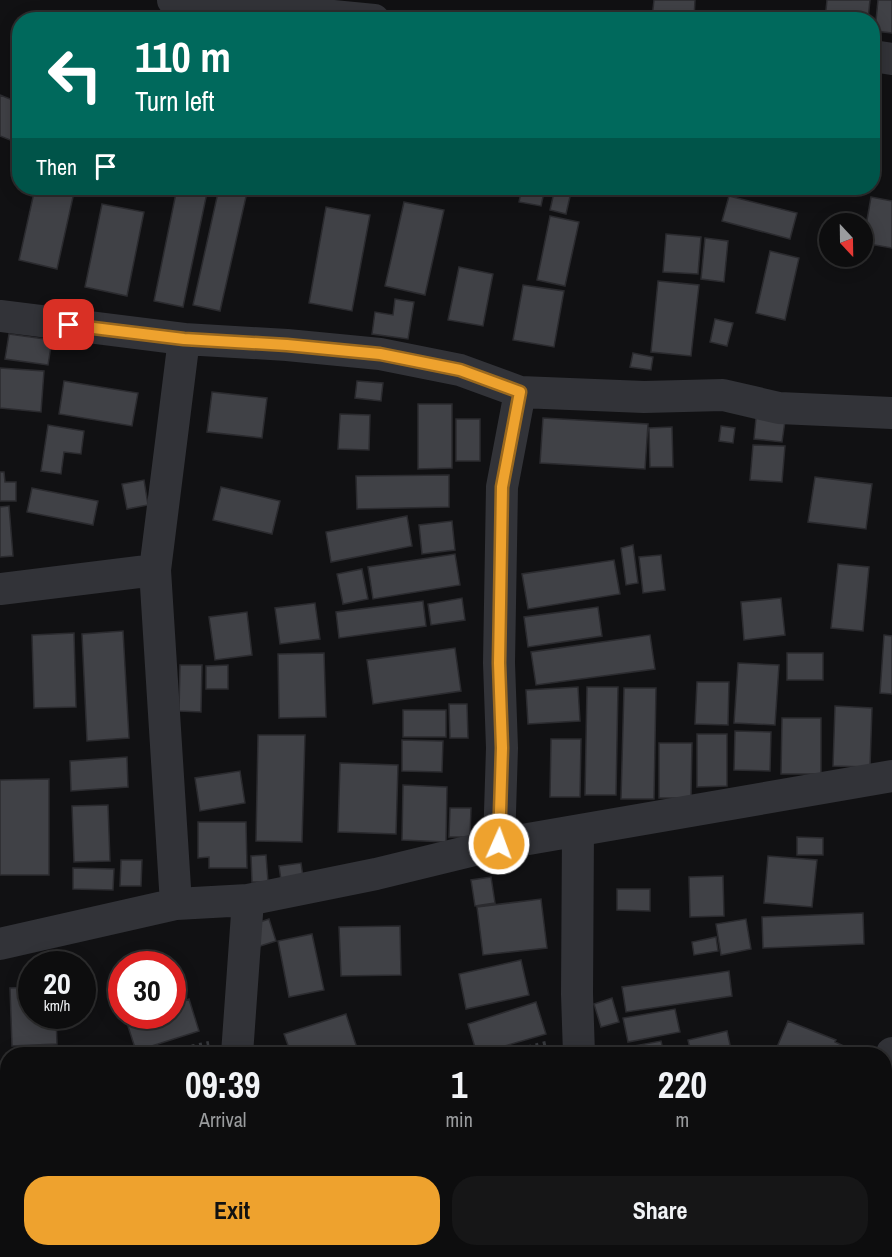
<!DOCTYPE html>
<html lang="en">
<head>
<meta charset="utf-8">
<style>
  :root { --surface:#0d0d0e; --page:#161617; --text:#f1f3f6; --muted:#9a9c9e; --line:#2d2d2e; --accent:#eea22e }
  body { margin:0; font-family:"Archivo Narrow",sans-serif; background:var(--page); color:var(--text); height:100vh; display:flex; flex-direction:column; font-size:22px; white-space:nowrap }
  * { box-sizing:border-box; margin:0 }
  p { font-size:20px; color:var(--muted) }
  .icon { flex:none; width:33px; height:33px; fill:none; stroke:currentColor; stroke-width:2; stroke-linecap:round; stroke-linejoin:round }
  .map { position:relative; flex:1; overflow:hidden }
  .details { position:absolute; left:0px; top:1047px; width:892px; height:210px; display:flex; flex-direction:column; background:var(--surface); border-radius:24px 24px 0 0; box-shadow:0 3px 15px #0003,0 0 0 2px var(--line) }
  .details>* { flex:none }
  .hud { position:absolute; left:12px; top:12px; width:868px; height:183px; border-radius:24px; box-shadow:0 3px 15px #0003,0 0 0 2px var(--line); background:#00695c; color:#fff; overflow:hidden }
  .needle { width:39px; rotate:158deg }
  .buttons { position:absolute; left:819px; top:213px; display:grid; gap:12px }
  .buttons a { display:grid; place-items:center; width:54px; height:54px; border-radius:50%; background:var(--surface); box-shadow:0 3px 15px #0003,0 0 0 2px var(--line); font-size:30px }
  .speed { position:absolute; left:18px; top:951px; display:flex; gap:12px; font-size:30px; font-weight:700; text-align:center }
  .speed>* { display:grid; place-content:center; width:78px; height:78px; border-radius:50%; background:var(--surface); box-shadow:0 3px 15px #0003,0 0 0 2px var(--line); line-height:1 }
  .speed small { font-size:15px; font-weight:400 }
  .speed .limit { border:9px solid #d22; background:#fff; color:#111 }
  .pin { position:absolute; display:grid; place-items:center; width:51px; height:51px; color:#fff; margin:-26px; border-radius:12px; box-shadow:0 3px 9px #0006 }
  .me { position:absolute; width:66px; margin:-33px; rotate:2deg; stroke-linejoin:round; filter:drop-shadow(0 0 4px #0008) }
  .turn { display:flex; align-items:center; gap:21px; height:126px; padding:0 24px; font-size:27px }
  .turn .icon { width:78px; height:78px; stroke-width:2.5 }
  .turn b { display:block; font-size:42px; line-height:51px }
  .then { display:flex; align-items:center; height:57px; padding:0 24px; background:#0003; gap:12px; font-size:22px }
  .eta { display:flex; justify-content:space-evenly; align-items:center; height:102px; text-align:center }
  .eta b { font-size:36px; font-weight:800; line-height:42px }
  .cta { display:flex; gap:12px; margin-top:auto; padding:12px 24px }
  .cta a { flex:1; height:69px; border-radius:24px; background:var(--accent); color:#111; font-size:24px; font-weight:800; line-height:69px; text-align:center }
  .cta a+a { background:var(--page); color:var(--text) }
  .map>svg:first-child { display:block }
  .building { fill:#404146; stroke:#2b2b2f; stroke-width:1.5 }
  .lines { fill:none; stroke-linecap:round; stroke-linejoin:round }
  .path { stroke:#383a3e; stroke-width:4; stroke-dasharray:3 4.5; stroke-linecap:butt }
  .minor { stroke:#323338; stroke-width:32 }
  .route-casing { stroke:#9b691e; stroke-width:15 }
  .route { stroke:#eea22e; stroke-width:10 }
</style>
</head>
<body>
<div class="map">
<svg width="892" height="1257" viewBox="0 0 892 1257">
  <rect width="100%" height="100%" fill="#111113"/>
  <path class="building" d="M 654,0 L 695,0 L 694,20 L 652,18 Z
    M 827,0 L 870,0 L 868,20 L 825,20 Z
    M 878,0 L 892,0 L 892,33 L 875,31 Z
    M 553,16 L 575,18 L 575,20 L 552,20 Z
    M 0,95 L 20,103 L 20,144 L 0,136 Z
    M 35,188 L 75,188 L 57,269 L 19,260 Z
    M 118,188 L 168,188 L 167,193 Z
    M 177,188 L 208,188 L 183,307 L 154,301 Z
    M 219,188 L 248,188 L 220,311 L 193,305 Z
    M 522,188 L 545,188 L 541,206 L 519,202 Z
    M 555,188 L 572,188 L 566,214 L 550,210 Z
    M 729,196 L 797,213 L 790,239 L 722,221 Z
    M 871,197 L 892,201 L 892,248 L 863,243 Z
    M 404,202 L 444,210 L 425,295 L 385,286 Z
    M 102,204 L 144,212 L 127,296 L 85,287 Z
    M 326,207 L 370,215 L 352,311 L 309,303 Z
    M 550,216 L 579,222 L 565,286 L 537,280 Z
    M 666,234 L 701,237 L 698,274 L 663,272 Z
    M 705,238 L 728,241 L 724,282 L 701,279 Z
    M 770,251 L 799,258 L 785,320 L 756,313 Z
    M 459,267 L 493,274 L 483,326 L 448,320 Z
    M 658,281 L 699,285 L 691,356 L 651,352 Z
    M 523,285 L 564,291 L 554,347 L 513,340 Z
    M 395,299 L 414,302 L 408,339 L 372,334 L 375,312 L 393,315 Z
    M 715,319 L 733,323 L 727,346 L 710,342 Z
    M 9,334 L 52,340 L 48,365 L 5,359 Z
    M 633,353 L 653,357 L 651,370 L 630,367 Z
    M 0,368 L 44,371 L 41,412 L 0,408 Z
    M 64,381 L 138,393 L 132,426 L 59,414 Z
    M 357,381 L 383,383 L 381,401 L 355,398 Z
    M 212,392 L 267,398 L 262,438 L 207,432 Z
    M 418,404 L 452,404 L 452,468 L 418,469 Z
    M 340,414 L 370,415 L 369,450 L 338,449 Z
    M 543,418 L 648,424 L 645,469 L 540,463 Z
    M 756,418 L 785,421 L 782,442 L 754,439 Z
    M 456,419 L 480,419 L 480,461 L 456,461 Z
    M 48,425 L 84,431 L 81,454 L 64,452 L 61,474 L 41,471 Z
    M 721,426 L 735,428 L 733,443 L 719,441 Z
    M 672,427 L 673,467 L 650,467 L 649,428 Z
    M 753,445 L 785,446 L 782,482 L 750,480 Z
    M 0,472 L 4,472 L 5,482 L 16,482 L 16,501 L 0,501 Z
    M 449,475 L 449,507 L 357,509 L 356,476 Z
    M 815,477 L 872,484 L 866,529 L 808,522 Z
    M 144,480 L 148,505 L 127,509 L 122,484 Z
    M 221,487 L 280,501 L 272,534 L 213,520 Z
    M 32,488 L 98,501 L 93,525 L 27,512 Z
    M 9,506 L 13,556 L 0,557 L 0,507 Z
    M 407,516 L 412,546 L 331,562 L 326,532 Z
    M 452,521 L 455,550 L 422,554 L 419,525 Z
    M 633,545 L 638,583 L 626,585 L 621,548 Z
    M 455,554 L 460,585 L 373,599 L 368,567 Z
    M 661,555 L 665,590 L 643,593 L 639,557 Z
    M 614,560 L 620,594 L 528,609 L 522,574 Z
    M 838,564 L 869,567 L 863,631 L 831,628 Z
    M 362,569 L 368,599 L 343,604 L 337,574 Z
    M 462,598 L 465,620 L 431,625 L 428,604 Z
    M 781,598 L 785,635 L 744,640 L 741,602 Z
    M 423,601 L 426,626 L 339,638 L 336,612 Z
    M 315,603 L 320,639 L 280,644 L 275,608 Z
    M 598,607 L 602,636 L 528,647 L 524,617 Z
    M 247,612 L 252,655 L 215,660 L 209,617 Z
    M 123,631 L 129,738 L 87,741 L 82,634 Z
    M 74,633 L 76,707 L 34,708 L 32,635 Z
    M 650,635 L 655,669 L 536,685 L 531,652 Z
    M 884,635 L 892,636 L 892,694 L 880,693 Z
    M 455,648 L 461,691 L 373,704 L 367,660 Z
    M 324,653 L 326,717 L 279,718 L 278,654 Z
    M 787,653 L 823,653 L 823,680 L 787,680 Z
    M 738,663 L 779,665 L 775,725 L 734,723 Z
    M 180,665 L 202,665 L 201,712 L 179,711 Z
    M 228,665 L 228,689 L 206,689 L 206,666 Z
    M 697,682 L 729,682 L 728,725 L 695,724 Z
    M 578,687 L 580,721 L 528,724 L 526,690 Z
    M 587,687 L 618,687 L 616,795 L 585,795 Z
    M 624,688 L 656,688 L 654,799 L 621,799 Z
    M 449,704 L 467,704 L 468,738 L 450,738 Z
    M 835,706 L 872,708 L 870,767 L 833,766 Z
    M 403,710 L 446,710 L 446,737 L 403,737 Z
    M 782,718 L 821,718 L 821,774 L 781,774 Z
    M 735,731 L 771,732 L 770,771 L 734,770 Z
    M 697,734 L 727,734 L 727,786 L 697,787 Z
    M 258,735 L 305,735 L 302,842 L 256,841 Z
    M 551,739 L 581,739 L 580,797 L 550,797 Z
    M 402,740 L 443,741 L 442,772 L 402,771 Z
    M 659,743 L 692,743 L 691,798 L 659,798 Z
    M 127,757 L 128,787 L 71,791 L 70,761 Z
    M 340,763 L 398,765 L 396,834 L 338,832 Z
    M 240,771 L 245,803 L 200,811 L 195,778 Z
    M 49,779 L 49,875 L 0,875 L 0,780 Z
    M 403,785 L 447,787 L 446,842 L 402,840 Z
    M 108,805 L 110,861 L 74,862 L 72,806 Z
    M 450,808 L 471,808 L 470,837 L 449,837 Z
    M 198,822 L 246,822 L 247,868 L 209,868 L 209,857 L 198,858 Z
    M 797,837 L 823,838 L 823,855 L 797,855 Z
    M 266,855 L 268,882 L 252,882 L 251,856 Z
    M 768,856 L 817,860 L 812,907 L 764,903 Z
    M 121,860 L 142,860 L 141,886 L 120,886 Z
    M 301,863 L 303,877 L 281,880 L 279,866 Z
    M 73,868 L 114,869 L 113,890 L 73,889 Z
    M 723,876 L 724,916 L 690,917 L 689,877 Z
    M 491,877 L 495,903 L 475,906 L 471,880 Z
    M 617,889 L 650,889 L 650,911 L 617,910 Z
    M 541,899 L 547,948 L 483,955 L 477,907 Z
    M 863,913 L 864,944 L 763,948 L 762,917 Z
    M 269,919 L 276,941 L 257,947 L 251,925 Z
    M 746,919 L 751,949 L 721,955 L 716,924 Z
    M 400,926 L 401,975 L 341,976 L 339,927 Z
    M 312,934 L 324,990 L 289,997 L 278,941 Z
    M 716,937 L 718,951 L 694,955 L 692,942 Z
    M 521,960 L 529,995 L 466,1009 L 459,974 Z
    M 729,971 L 732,996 L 626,1012 L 622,987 Z
    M 32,987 L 32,1016 L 56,1016 L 57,1044 L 12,1046 L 10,988 Z
    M 612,998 L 619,1022 L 601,1027 L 594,1004 Z
    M 189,999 L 199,1031 L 136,1051 L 126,1020 L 138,1016 L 172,1016 L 172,1005 Z
    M 536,1002 L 546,1034 L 477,1054 L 468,1024 Z
    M 675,1009 L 680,1032 L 628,1042 L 623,1018 Z
    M 346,1014 L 357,1048 L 337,1054 L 291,1054 L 284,1034 Z
    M 788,1021 L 836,1040 L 835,1042 L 848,1048 L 846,1054 L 774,1054 Z
    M 727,1031 L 732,1054 L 691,1054 L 688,1040 Z
    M 661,1041 L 664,1054 L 597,1054 L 596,1053 Z
    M 8,1180 L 8,1227 L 0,1227 L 0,1181 Z
    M 885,1223 L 892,1228 L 892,1257 L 847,1257 L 837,1251 L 885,1250 Z
    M 79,1250 L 118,1250 L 94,1257 L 81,1257 Z
    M 151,1250 L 161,1250 L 163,1257 L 127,1257 Z
    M 269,1250 L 337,1250 L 338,1253 L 326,1257 L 272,1257 Z
    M 358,1250 L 433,1250 L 412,1257 L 337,1257 Z
    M 485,1250 L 509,1250 L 512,1257 L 488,1257 Z
    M 807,1250 L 828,1250 L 824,1257 Z"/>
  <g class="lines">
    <path class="path" d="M 155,1054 L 209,1043
      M 360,1054 C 391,1046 415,1044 446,1054
      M 499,1054 L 550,1042
      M 0,1074 L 8,1074"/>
    <path class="minor" d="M 173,0 L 374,20
      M 873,56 L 892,59
      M 0,316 L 184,339 L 287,345 L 380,354 L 460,370 L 520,392 L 644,397 L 723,395 L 779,408 L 892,413
      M 0,589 L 155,570
      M 578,831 L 577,994 L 579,1054
      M 499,844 L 502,748 L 499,663 L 502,487 L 520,392
      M 176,904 L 155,570 L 184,339
      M 0,944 L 176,904 L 248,900 L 376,874 L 499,844 L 892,776
      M 237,1054 L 248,900
      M 885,1074 L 892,1053
      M 885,1167 L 892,1169
      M 228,1250 L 230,1257
      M 605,1257 L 628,1250"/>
  </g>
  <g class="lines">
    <defs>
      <path id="route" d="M 69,325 L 184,339 L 287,345 L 380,354 L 460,370 L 520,392 L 502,487 L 499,663 L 502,748 L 499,844"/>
    </defs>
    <use href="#route" class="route-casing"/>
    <use href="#route" class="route"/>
  </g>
</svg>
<div class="buttons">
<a><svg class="needle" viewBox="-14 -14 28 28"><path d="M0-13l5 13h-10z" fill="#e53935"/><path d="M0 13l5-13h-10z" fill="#9a9c9e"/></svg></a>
</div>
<div class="speed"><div>20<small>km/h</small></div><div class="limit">30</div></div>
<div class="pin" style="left:69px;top:325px;background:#d93025"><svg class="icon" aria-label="arrive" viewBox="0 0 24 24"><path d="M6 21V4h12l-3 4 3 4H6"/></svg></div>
<svg class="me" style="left:499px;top:844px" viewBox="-20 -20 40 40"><circle r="17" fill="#eea22e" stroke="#fff" stroke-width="3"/><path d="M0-11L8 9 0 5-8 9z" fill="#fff"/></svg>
<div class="hud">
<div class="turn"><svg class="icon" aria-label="left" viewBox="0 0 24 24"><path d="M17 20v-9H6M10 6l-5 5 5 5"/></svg><div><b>110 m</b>Turn left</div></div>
<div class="then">Then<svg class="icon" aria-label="arrive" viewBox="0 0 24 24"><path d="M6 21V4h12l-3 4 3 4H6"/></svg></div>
</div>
<section class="details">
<div class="eta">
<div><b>09:39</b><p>Arrival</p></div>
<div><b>1</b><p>min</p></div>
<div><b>220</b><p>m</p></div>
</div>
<div class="cta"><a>Exit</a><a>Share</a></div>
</section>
</div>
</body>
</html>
